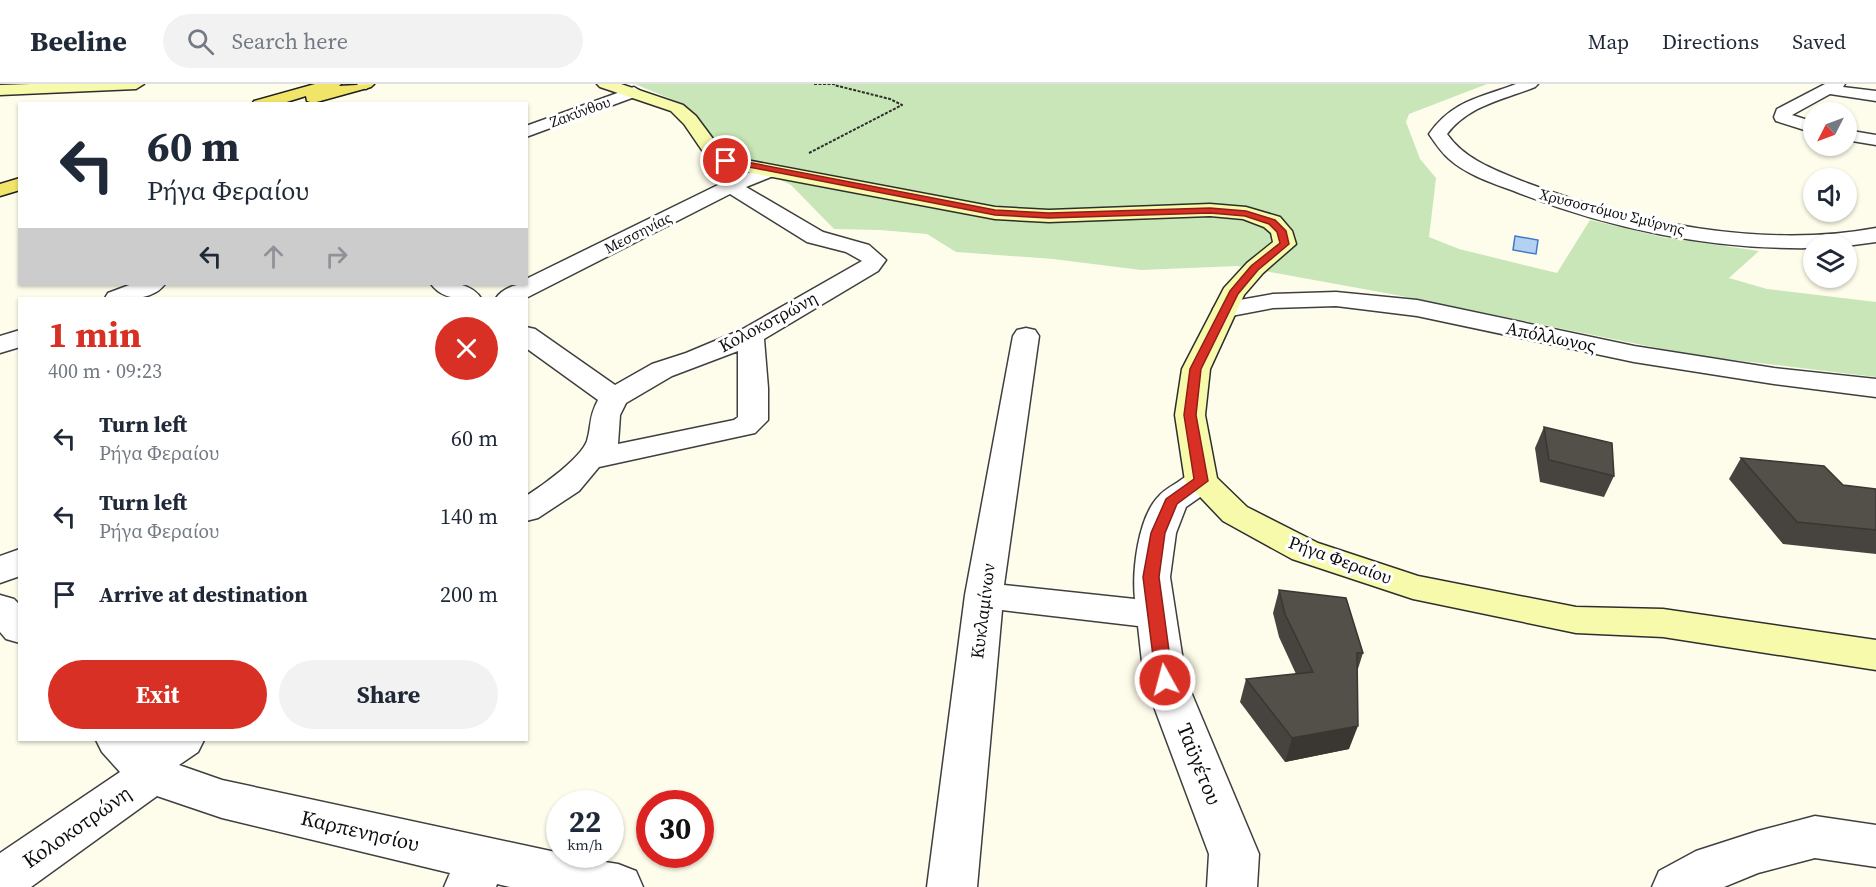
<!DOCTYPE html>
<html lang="en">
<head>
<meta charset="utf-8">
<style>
  :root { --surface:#fff; --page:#f2f2f3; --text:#1f2937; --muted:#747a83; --line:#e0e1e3; --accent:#d93025 }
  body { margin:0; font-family:"Source Serif 4",serif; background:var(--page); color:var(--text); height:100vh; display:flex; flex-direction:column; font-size:22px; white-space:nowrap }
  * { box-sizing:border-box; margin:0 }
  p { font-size:20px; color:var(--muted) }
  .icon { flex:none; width:33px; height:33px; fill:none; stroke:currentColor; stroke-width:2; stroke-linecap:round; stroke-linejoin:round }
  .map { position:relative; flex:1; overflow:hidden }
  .sheet { position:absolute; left:18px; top:213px; width:510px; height:444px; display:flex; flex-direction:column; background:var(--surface); border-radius:0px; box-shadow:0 2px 4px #0004 }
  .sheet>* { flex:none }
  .guide { position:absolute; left:18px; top:18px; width:510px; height:183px; border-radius:0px; box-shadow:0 2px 4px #0004; background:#fff; color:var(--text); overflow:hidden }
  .needle { width:39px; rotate:228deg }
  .controls { position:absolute; left:1803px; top:18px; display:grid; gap:12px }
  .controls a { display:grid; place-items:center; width:54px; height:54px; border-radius:50%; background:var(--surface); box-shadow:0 2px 4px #0004; font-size:30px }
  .speed { position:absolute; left:546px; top:706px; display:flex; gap:12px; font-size:30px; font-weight:700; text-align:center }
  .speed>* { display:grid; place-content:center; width:78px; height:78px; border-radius:50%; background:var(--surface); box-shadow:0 2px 4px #0004; line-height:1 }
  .speed small { font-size:15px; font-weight:400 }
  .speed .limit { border:9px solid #d22; background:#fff; color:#111 }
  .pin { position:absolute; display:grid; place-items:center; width:51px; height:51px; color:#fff; margin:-26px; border:3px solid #fff; border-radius:50%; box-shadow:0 2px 6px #0007 }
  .me { position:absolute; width:66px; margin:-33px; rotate:353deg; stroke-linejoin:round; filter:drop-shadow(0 0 4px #0008) }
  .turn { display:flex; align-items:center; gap:21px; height:126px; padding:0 30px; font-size:27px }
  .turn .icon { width:78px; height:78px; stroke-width:2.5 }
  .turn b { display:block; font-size:42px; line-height:51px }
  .lanes { display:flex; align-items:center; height:57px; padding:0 30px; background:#0003; justify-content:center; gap:30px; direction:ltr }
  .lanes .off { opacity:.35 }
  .round { display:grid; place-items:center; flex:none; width:63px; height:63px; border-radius:32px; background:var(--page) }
  .summary { display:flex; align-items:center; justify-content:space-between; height:102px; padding:0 30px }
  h1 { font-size:36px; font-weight:700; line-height:45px; color:var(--accent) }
  .action { display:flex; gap:12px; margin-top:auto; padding:12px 30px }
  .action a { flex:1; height:69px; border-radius:36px; background:var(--accent); color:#fff; font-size:24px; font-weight:700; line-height:69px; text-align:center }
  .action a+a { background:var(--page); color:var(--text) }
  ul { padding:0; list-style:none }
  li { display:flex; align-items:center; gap:18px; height:78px; padding:0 30px }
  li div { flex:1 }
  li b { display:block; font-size:22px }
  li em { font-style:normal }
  header { display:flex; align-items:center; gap:36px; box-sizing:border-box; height:84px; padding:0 30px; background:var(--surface); border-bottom:2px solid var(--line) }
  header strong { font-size:28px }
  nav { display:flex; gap:33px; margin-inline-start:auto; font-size:21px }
  .search { width:420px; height:54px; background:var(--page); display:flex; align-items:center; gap:15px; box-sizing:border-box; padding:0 21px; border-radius:33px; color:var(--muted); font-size:22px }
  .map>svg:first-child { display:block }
  .green { fill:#c8e6b7 }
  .water { fill:#b3d1f2; stroke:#3f7ac5; stroke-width:1.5 }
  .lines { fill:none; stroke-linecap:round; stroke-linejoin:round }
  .street-casing { stroke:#3f3f3f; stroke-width:3 }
  .secondary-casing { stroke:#2e2e2e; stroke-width:3 }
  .primary-casing { stroke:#1d1d1d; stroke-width:3 }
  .path { stroke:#2e2e2e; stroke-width:2; stroke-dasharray:3 1.5; stroke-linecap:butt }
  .street { fill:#fff; fill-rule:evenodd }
  .secondary { fill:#f6faaa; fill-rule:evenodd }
  .primary { fill:#f0e469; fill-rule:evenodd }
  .wall { fill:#47443f }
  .shaded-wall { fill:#3a3733 }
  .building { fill:#534f49; stroke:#3a3733; stroke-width:1.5 }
  .route { fill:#d93025; stroke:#8d1f18; stroke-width:1.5 }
  .labels { text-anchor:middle; stroke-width:6; stroke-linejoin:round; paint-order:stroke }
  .far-street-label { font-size:15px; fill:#0c0c0c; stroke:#fff }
  .street-label { font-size:18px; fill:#0c0c0c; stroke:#fff }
  .near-street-label { font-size:21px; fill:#0c0c0c; stroke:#fff }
</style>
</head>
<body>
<header>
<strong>Beeline</strong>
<div class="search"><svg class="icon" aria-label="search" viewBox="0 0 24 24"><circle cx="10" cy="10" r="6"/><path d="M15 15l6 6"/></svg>Search here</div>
<nav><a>Map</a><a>Directions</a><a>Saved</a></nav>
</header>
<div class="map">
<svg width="1876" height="803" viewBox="0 0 1876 803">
  <rect width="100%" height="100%" fill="#fefdeb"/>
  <path class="green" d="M 635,0 L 1487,0 L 1409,30 L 1406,38 L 1420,75 L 1436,94 L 1429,153 L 1459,165 L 1557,189 L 1590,136 L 1662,153 L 1759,167 L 1729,194 L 1767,205 L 1876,218 L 1876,293 L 1692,271 L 1391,210 L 1237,182 L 1141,186 L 1053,175 L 956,168 L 927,150 L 880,146 L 834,145 L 791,101 L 722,68 L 700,38 L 680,19 Z"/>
  <path class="water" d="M 1515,152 L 1538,156 L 1536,170 L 1513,166 Z"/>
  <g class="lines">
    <defs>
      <path id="street" d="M 1516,0 L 1538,0 L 1535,3 C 1503,16 1469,21 1447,50 C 1466,77 1498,87 1527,99 C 1632,139 1765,165 1876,144 L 1876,158 L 1846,162 L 1814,160 L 1814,164 C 1712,166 1608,145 1514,107 C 1492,99 1467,91 1449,75 C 1441,68 1435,59 1429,50 C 1453,16 1480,14 1516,0 Z
        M 1825,0 L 1845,0 L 1843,3 L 1876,7 L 1876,17 L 1830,10 L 1792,31 L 1814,38 L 1814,49 L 1776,37 L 1774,33 L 1777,25 Z
        M 634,3 L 642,8 L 640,11 L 526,53 L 526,42 Z
        M 1846,46 L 1876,51 L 1876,61 L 1846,56 Z
        M 769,81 L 776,83 L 779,87 L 776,91 L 746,103 L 823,148 L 869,161 L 886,176 L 878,187 L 764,255 L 768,304 L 768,336 L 755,349 L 599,383 L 579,407 L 538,434 L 526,437 L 526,412 C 542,402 581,374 587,357 C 592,341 588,335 598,316 L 526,264 L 526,243 L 535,245 L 615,301 L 652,280 L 686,269 L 741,246 L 862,177 L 846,168 L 807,158 L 730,110 L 526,214 L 496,214 C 502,205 515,200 526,200 L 526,195 L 724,98 ZM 738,267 L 738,333 L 734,336 L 618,360 L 620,331 L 626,319 L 672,292 Z
        M 132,200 L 165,200 C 153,217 123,216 105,214 L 108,209 Z
        M 431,200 C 448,198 470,198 481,214 C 464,216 442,216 431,200 Z
        M 1336,208 L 1417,216 L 1634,262 L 1774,284 L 1876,295 L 1876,313 L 1774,300 L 1634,278 L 1417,232 L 1336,222 L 1273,224 L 1226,233 L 1217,230 L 1213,225 L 1217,220 L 1273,210 Z
        M 1026,244 L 1035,246 L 1039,252 L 1004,501 L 1135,515 C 1132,487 1138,433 1159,412 C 1164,406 1172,402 1178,398 C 1190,389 1198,386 1213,390 L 1217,397 L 1213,404 L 1186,423 L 1176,449 L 1170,493 L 1186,596 L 1259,770 L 1257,803 L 1207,803 L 1209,770 L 1144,596 L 1138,542 L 1002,526 L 977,803 L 927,803 L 965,511 L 1013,252 L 1017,246 Z
        M 20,246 L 20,263 L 0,269 L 0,252 Z
        M 20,465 L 20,492 L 0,499 L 0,472 Z
        M 0,511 L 14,515 L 20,521 L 20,559 L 6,555 L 0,548 Z
        M 96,656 L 204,656 L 198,668 L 179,681 L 222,696 L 560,769 L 560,771 L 618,780 L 636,787 L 643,803 L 510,803 L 497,800 L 496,803 L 444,803 L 450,789 L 222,734 L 157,712 L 31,803 L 0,803 L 0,769 L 120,688 L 102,668 Z
        M 1815,732 L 1876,741 L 1876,783 L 1815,774 L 1758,789 L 1724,803 L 1652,803 L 1659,787 L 1696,767 L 1758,747 Z"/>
      <path id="secondary" d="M 30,0 L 144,0 L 136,5 L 0,11 L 0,1 Z
        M 357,0 L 374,0 L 366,5 L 360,3 Z
        M 597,0 L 621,0 L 683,21 L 696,32 L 722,67 L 746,76 L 995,123 L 1049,126 L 1210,120 L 1246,123 L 1280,133 L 1292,147 L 1296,160 L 1263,189 L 1244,211 L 1210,285 L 1205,331 L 1217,394 L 1247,423 L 1318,459 L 1418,492 L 1576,523 L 1663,525 L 1876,556 L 1876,586 L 1663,553 L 1576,549 L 1413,515 L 1292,475 L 1223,437 L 1185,397 L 1175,331 L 1182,285 L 1224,204 L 1247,179 L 1273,158 L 1271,149 L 1264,143 L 1243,135 L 1210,132 L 1049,138 L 995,135 L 741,87 L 708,75 L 684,40 L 671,27 L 600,3 Z"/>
      <path id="primary" d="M 315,0 L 341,0 L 339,2 L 374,0 L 371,3 L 313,19 L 307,17 L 306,12 L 280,20 L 252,20 L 254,17 Z
        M 20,94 L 20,106 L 0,112 L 0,100 Z"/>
    </defs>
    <use href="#street" class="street-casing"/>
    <use href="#secondary" class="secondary-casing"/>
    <use href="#primary" class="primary-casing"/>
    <path class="path" d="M 814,0 L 835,0
      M 809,69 L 902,21 L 890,15 L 834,1"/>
    <use href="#street" class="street"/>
    <use href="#secondary" class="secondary"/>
    <use href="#primary" class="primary"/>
  </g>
  <path class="wall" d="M 1544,343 L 1614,392 L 1604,413 L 1540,398 L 1535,364 Z
    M 1741,374 L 1843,401 L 1876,405 L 1876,470 L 1783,460 L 1729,395 Z
    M 1279,506 L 1363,569 L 1357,588 L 1349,665 L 1285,678 L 1240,618 L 1246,595 L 1296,590 L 1279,553 L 1273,529 Z"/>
  <path class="shaded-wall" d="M 1358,642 L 1349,665 L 1285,678 L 1292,654 Z"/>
  <path class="building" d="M 1544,343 L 1612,359 L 1614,392 L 1549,376 Z
    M 1741,374 L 1824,382 L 1843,401 L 1876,405 L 1876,446 L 1797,438 Z
    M 1279,506 L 1346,514 L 1363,569 L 1357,569 L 1358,642 L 1292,654 L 1246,595 L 1313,588 L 1285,530 Z"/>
  <path class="route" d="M 726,74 L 995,126 L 1049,129 L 1210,124 L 1246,127 L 1275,136 L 1286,147 L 1289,160 L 1258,186 L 1238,210 L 1201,285 L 1196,331 L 1208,397 L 1177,420 L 1165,449 L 1159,493 L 1173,596 L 1171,601 L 1165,602 L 1159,601 L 1156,596 L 1143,493 L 1151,449 L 1166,415 L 1194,395 L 1184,331 L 1190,285 L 1230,207 L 1251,182 L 1280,159 L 1277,148 L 1269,140 L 1245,132 L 1210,129 L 1049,134 L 995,131 L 723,78 L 723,75 Z"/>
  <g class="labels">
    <g class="far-street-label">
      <text transform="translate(580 28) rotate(-20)" y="5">Ζακύνθου</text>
      <text transform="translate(1612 128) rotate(14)" y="5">Χρυσοστόμου Σμύρνης</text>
      <text transform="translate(638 149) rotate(-27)" y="5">Μεσσηνίας</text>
    </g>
    <g class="street-label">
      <text transform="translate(768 238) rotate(-28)" y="6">Κολοκοτρώνη</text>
      <text transform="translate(1551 253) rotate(12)" y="6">Απόλλωνος</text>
      <text transform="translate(1340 476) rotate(20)" y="6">Ρήγα Φεραίου</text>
      <text transform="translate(983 527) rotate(-83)" y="6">Κυκλαμίνων</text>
    </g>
    <g class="near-street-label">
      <text transform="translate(1199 680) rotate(68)" y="7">Ταϋγέτου</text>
      <text transform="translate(77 743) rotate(-35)" y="7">Κολοκοτρώνη</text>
      <text transform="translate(360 747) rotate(13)" y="7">Καρπενησίου</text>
    </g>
  </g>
</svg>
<div class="controls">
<a><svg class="needle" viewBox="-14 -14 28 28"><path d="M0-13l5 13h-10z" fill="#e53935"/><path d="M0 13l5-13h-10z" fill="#747a83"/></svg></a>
<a><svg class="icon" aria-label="sound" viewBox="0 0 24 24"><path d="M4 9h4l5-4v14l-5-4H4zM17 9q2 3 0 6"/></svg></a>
<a><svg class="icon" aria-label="layers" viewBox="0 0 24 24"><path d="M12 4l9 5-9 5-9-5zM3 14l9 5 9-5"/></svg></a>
</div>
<div class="speed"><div>22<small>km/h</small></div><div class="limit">30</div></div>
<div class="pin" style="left:726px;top:77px;background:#d93025"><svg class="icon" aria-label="arrive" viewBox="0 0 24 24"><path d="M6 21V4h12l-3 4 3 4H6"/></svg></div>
<svg class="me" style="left:1165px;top:596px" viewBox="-20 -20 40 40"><circle r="17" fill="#d93025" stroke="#fff" stroke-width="3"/><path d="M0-11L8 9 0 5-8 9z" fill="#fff"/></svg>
<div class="guide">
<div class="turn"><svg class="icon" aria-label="left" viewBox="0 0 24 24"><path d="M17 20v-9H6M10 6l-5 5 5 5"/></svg><div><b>60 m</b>Ρήγα Φεραίου</div></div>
<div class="lanes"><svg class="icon" aria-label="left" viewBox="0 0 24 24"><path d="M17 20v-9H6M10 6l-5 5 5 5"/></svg><svg class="icon off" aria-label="ahead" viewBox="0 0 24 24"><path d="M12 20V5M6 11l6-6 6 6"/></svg><svg class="icon off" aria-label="right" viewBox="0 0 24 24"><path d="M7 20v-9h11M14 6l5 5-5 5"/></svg></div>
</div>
<section class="sheet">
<div class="summary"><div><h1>1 min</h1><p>400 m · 09:23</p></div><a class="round" style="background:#d93025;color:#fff"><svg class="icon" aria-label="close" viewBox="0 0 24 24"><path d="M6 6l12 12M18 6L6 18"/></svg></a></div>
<ul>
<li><svg class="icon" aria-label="left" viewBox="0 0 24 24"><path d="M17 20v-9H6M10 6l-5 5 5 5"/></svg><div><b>Turn left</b><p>Ρήγα Φεραίου</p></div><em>60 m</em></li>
<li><svg class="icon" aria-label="left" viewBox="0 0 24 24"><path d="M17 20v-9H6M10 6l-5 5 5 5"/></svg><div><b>Turn left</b><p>Ρήγα Φεραίου</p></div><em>140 m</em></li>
<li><svg class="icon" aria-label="arrive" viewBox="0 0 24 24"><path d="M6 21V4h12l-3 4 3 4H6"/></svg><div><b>Arrive at destination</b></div><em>200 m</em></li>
</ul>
<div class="action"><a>Exit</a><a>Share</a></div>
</section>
</div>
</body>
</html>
